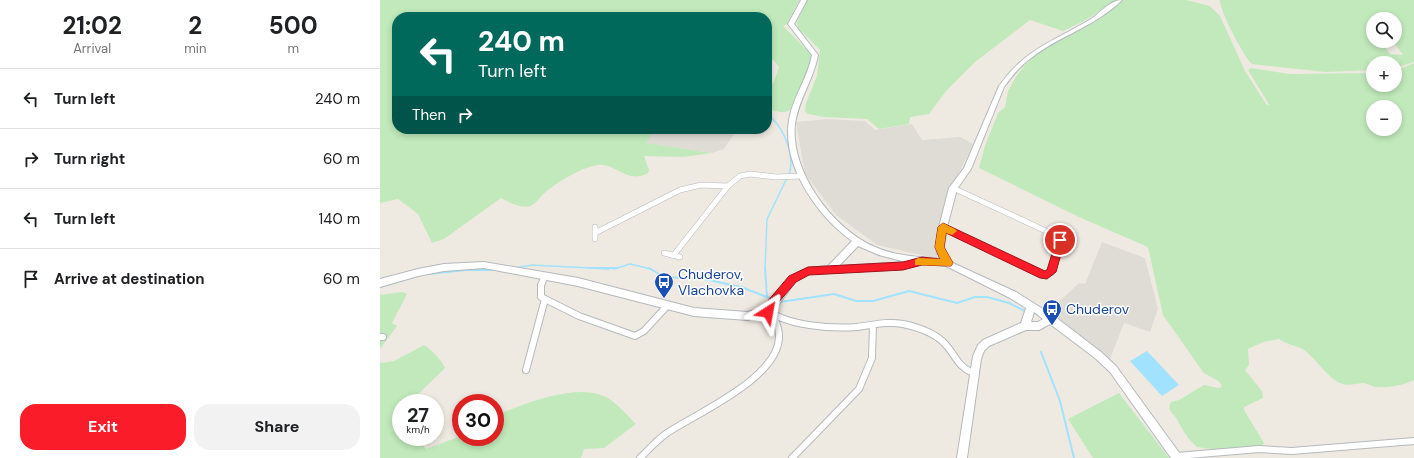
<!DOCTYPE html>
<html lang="en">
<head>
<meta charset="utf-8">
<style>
  :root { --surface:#fff; --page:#f2f2f2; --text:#202124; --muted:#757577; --line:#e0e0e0; --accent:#fa1c28 }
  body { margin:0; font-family:"DM Sans",sans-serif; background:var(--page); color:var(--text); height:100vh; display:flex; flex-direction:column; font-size:15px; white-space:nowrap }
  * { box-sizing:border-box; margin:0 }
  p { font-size:13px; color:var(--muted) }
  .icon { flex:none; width:22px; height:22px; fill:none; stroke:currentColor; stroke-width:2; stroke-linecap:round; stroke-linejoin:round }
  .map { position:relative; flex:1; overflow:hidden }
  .panel { display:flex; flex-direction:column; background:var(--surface); width:380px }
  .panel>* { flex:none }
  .top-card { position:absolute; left:12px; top:12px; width:380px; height:122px; border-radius:16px; box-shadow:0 2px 6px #0003; background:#00695c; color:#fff; overflow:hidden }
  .controls { position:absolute; left:986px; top:12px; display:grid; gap:8px }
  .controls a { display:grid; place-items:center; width:36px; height:36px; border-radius:50%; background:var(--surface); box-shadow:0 2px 6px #0003; font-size:20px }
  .speed { position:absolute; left:12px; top:394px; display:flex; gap:8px; font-size:20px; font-weight:700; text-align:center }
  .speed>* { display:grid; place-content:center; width:52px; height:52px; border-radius:50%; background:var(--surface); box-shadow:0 2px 6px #0003; line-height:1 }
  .speed small { font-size:10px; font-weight:400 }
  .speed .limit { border:6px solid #d22; background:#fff; color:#111 }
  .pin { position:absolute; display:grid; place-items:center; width:34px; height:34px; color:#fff; margin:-17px; border:2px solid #fff; border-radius:50%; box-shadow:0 1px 4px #0007 }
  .me { position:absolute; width:44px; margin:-22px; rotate:34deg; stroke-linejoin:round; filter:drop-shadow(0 0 3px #0008) }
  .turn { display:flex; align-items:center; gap:14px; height:84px; padding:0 20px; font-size:18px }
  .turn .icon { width:52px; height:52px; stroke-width:2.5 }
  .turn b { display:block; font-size:28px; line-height:34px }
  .then { display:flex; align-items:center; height:38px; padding:0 20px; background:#0003; gap:8px; font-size:15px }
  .eta { display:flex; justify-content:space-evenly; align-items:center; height:68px; text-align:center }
  .eta b { font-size:24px; font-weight:700; line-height:28px }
  .action { display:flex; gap:8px; margin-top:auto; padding:8px 20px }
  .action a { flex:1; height:46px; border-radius:16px; background:var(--accent); color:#fff; font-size:16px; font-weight:700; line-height:46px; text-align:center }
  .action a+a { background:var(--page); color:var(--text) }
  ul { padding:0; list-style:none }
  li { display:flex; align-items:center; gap:12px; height:60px; padding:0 20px; border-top:1px solid var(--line) }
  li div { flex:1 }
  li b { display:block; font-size:15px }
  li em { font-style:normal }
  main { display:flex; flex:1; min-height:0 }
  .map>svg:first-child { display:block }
  .industrial { fill:#dfdcd6 }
  .green { fill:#c1e9bb; fill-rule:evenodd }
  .water { fill:#a1e2ff }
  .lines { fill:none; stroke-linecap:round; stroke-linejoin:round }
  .stream-far2 { stroke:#a1e2ff; stroke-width:1 }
  .stream-far1 { stroke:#a1e2ff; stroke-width:1.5 }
  .stream { stroke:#a1e2ff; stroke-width:2 }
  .street-far1-casing { stroke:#b4b9bd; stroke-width:6 }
  .street-casing { stroke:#b4b9bd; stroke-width:8 }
  .secondary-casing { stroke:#b3b9be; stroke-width:2 }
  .street-far1 { stroke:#fff; stroke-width:5 }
  .street { stroke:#fff; stroke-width:6 }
  .secondary { fill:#fff; fill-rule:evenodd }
  .route { fill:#fa1c28; stroke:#a2121a }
  .slow { fill:#f59e0b }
  .labels { text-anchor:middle; stroke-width:3; stroke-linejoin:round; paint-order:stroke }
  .transit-label { font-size:14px; fill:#164399; stroke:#fff; text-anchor:start }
</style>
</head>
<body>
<main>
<section class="panel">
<div class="eta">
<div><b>21:02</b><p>Arrival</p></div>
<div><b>2</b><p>min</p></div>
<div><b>500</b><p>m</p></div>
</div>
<ul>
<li><svg class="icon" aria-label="left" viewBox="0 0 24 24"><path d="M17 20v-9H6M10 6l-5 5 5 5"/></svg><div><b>Turn left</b></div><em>240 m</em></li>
<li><svg class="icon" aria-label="right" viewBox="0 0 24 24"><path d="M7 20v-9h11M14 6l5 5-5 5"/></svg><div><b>Turn right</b></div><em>60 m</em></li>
<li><svg class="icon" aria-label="left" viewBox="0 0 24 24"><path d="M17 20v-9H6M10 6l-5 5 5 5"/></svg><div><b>Turn left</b></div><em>140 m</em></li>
<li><svg class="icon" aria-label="arrive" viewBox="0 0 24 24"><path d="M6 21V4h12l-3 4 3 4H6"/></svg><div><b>Arrive at destination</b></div><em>60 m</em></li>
</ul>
<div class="action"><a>Exit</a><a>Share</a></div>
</section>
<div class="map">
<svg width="1034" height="458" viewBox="0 0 1034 458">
  <rect width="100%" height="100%" fill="#efeae1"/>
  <path class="industrial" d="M 447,119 L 485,121 L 495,130 L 532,124 L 542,140 L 580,137 L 593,144 L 565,203 L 555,244 L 558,259 L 497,245 L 456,215 L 425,174 L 416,122 Z
    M 275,129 L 357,129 L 344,149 L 332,153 L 265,143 Z
    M 722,242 L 765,258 L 778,309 L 770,332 L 744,323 L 730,359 L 667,313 L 699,283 L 705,284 Z"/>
  <path class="green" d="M 0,0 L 419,0 L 407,24 L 403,26 L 431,54 L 432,59 L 411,109 C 405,114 399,112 392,110 C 384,99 387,93 393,83 C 396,78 397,72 399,67 L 393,59 L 387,74 L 387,17 L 17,17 L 17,129 L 275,129 L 266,143 L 332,153 L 303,157 L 264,156 L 269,170 L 268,173 C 247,185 236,162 217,165 C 201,168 181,180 168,190 C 162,194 156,204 150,206 C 140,209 129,202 121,198 L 64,239 L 52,243 L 38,214 L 18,199 L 0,203 Z
    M 427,0 L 736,0 L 704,21 L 683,31 L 650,20 L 595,62 L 567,90 L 549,114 L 530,117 L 529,124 L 499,129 L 487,119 L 444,117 L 428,114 L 425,111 L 426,103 L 437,76 L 440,50 L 418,28 L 417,22 Z
    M 744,0 L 806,0 L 830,6 L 840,16 L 865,71 L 886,104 L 890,106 L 868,70 L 871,68 L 910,74 L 993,73 L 993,85 L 1015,85 L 1015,71 L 1034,63 L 1034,380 C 1022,386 1008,388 995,387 C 991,386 987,383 983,383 C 973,384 965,387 956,381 C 944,373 936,359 924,350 C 916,345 907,345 899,339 L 883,342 L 868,349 L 869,365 L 865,370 L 882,391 L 883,398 L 864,407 L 864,410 L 884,443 L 881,448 L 838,450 L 817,447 C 808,439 803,431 798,421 C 795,414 786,411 791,402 L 799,400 L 824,385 L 838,388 L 842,387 C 840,378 829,378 823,372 L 783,315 L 768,247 L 701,218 L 599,168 L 605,146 L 618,113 L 625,107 L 628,91 L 637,75 L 646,64 L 654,56 L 681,39 L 717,21 ZM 993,107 L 1015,107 L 1015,129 L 993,129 Z
    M 840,0 L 1034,0 L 1034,62 L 1015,68 L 1015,63 L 993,63 L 993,70 L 945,72 L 872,64 C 865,59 839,10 840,0 ZM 993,19 L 1015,19 L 1015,41 L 1013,41 L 1023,55 L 1010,54 L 1001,41 L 993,41 Z
    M 23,292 L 27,294 L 12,323 L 17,326 L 0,349 L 0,295 Z
    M 44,345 C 50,348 63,362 65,368 L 29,403 L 21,403 L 21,437 L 35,437 L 46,449 L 81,436 L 115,437 L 115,416 C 142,404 195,383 224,396 C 234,400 248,416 256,424 L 224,448 L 204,449 L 201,458 L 0,458 L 0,363 L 14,361 Z
    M 739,393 L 789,458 L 713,458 L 688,419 Z"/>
  <path class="water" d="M 767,351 L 799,385 L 782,396 L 750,361 Z"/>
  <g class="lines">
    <path class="stream-far2" d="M 387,113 L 393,119"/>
    <path class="stream-far1" d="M 392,118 C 405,131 415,157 409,175
      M 134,268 L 152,265 L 229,269
      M 234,269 L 250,264 L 271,269
      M 385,269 L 387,219 L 407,178"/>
    <path class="stream" d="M 209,268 L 237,268
      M 269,268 L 284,277 L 324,279 L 361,287 L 392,299
      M 385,268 L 387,297
      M 48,274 L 86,270 L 116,270
      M 0,287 L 40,275
      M 400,302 L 454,294 L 476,301 L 493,301 L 529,291 L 577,303 L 595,297 L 607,297 L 629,303 L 647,312
      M 661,352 L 680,401 L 694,458"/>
    <defs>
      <path id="street-far1" d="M 573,188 L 679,237 L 680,243 L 672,269
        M 215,227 L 215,239
        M 563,227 L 651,269
        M 215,233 L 300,190 L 321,185 L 348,186
        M 284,253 L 300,257
        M 293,256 L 348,186 L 360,176 L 370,174 L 396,177 L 421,176"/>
      <path id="street" d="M 649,268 L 664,275 L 671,272 L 672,268
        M 165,276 L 161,285 L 161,297 L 199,316 L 255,336 L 264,331 L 287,306
        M 386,309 C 406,326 452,329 477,327 C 493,325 507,321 523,324 C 537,327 556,333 566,345 C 576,356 578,367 593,373
        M 0,337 L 3,337
        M 146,370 L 165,299
        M 797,456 L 879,449 L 912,451 L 1034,441
        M 260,458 C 269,449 277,440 287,433 C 317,413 401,377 399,335 C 399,329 396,322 394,317
        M 412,458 L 479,389 L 492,358 L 493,325"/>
      <path id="secondary" d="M 421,0 L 427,0 L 414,24 L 438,55 C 434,79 418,100 415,124 C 410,172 453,229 495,247 C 515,256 539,257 561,259 L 557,253 L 556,247 L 559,227 L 569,188 L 584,168 L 619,86 C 646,48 673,42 711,19 C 720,13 730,0 742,0 C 716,26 679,36 651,58 C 640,66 632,76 624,87 L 591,169 L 577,189 L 567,227 L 564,247 L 565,252 L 571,261 L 575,264 L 636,292 L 674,316 L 721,352 L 736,366 L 803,458 L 791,458 L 730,372 L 715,358 L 670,324 L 659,330 L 646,330 L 609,346 L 604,351 L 601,359 L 587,458 L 577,458 L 593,356 L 598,345 L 603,340 L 641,323 L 646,308 L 630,298 L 566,266 L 544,264 L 523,269 L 429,274 L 416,281 L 399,304 L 389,312 L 381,317 L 367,320 L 314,316 L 198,286 L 104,268 L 64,271 L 38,276 L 0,287 L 0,279 L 38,269 L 64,264 L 104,262 L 198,278 L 314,308 L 367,312 L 376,310 L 393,298 L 410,277 L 428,268 L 448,266 L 472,241 C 436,215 399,162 410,115 C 415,94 428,77 432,55 L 408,24 ZM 478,246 L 499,255 L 526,262 L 459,266 ZM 654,312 L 663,319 L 658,322 L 651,322 Z"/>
    </defs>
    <use href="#street-far1" class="street-far1-casing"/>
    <use href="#street" class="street-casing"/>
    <use href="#secondary" class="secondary-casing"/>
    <use href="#street-far1" class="street-far1"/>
    <use href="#street" class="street"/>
    <use href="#secondary" class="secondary"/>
  </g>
  <path class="route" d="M 563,223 L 665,271 L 667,270 L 677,237 L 680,236 L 685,240 L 676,272 L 667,279 L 660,278 L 566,233 L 564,247 L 573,263 L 571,266 L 542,265 L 523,270 L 429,275 L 416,282 L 392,310 L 392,316 L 388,317 L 385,316 L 381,309 L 409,276 L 428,267 L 523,262 L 542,257 L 560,259 L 555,247 L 558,227 Z"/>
  <path class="slow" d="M 563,223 L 575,229 L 577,231 L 572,235 L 566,233 L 564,247 L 573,263 L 571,266 L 535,265 L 535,260 L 538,258 L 560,259 L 555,247 L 558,227 Z"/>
  <defs>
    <symbol id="bus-pin" viewBox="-11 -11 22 30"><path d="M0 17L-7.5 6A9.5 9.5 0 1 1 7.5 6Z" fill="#1a4fb4" stroke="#fff"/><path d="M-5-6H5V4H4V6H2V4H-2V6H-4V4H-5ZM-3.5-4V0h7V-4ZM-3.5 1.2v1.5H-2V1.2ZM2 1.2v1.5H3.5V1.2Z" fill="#fff"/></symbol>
  </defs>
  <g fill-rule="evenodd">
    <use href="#bus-pin" x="273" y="271" width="22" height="30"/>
    <use href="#bus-pin" x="661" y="298" width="22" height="30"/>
  </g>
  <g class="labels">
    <g class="transit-label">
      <text x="298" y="279">Chuderov,<tspan x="298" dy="16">Vlachovka</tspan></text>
      <text x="686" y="314">Chuderov</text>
    </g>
  </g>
</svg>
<div class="controls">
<a><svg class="icon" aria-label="search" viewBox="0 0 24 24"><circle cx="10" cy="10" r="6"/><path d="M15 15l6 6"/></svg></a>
<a>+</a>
<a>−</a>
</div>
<div class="speed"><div>27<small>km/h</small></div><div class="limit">30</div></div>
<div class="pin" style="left:680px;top:240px;background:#d93025"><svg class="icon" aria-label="arrive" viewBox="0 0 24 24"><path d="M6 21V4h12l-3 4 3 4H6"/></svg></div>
<svg class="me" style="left:388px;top:312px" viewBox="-20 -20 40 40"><path d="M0-17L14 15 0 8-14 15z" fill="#fa1c28" stroke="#fff" stroke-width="4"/></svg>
<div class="top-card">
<div class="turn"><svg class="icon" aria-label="left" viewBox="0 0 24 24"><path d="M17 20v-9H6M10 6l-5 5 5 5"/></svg><div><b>240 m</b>Turn left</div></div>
<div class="then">Then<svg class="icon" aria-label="right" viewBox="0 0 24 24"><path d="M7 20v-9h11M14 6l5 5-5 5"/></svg></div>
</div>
</div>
</main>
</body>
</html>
